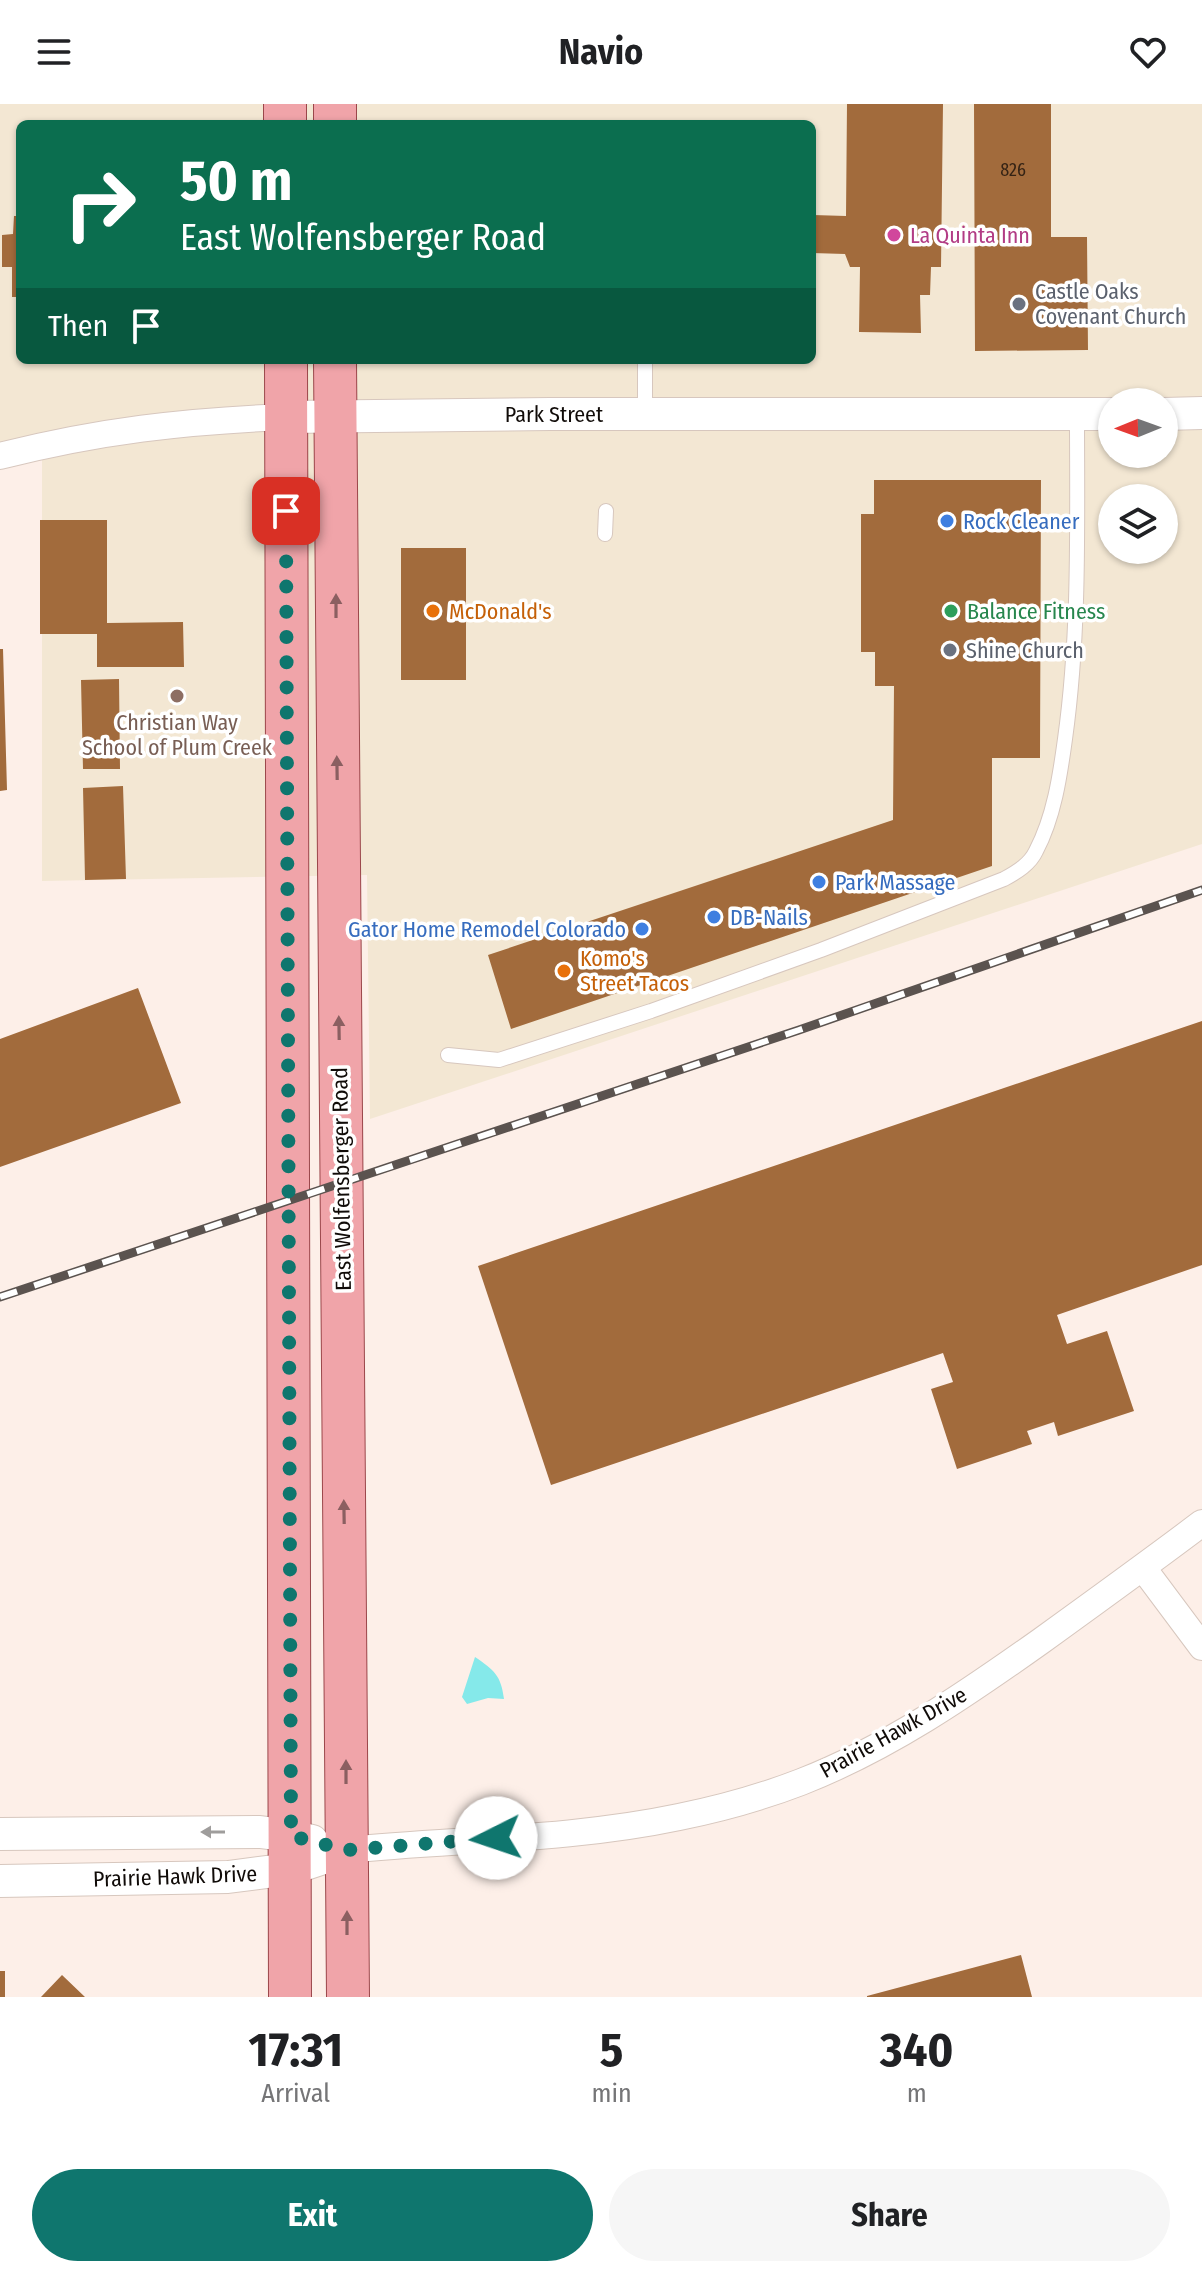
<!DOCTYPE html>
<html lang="en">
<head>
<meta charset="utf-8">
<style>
  :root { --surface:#fff; --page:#f6f6f6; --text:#202124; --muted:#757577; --accent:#0f766e }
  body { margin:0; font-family:"Fira Sans Condensed",sans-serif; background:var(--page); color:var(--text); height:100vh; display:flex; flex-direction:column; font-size:30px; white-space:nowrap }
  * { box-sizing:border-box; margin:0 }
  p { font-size:26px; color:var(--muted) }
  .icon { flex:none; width:44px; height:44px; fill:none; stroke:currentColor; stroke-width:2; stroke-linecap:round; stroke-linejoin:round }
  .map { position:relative; height:1893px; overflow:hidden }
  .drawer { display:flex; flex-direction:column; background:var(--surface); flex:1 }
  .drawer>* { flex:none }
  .banner { position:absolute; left:16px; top:16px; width:800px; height:244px; border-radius:12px; box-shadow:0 2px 6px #0004; background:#0b6e4f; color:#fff; overflow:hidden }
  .needle { width:52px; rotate:269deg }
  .fabs { position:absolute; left:1098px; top:284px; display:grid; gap:16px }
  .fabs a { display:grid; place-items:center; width:80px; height:80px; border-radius:50%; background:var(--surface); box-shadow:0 2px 6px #0004; font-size:40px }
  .pin { position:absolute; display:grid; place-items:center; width:68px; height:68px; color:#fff; margin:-34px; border-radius:16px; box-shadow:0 4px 12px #0006 }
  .me { position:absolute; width:88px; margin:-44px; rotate:266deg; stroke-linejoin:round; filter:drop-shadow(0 0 6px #0008) }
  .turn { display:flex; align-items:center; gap:28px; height:168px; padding:0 32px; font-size:36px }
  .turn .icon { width:104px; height:104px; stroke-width:2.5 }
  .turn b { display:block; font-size:56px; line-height:68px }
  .then { display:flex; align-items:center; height:76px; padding:0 32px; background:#0003; gap:16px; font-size:30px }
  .eta { display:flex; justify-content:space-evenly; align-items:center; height:136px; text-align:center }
  .eta b { font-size:48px; font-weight:700; line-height:56px }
  .cta { display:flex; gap:16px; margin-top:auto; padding:16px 32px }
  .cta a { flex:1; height:92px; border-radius:48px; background:var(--accent); color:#fff; font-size:32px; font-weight:700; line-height:92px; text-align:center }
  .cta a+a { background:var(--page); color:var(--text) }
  header { display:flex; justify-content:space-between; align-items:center; height:104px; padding:0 32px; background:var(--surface); font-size:36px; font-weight:700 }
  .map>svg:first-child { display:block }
  .commercial { fill:#f3e7d3; fill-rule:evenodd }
  .water { fill:#85e9ea }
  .building { fill:#a26b3c }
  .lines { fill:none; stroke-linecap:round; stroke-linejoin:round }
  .service-casing { stroke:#d7c7be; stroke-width:16 }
  .minor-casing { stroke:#d7c7be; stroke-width:28 }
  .tertiary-casing { stroke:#d7c7be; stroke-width:34 }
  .primary-casing { stroke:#9b474b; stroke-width:44 }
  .service { stroke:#fff; stroke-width:14 }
  .minor { stroke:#fff; stroke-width:26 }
  .tertiary { stroke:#fff; stroke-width:32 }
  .primary { stroke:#f0a4a9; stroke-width:42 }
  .rail-casing { stroke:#5b534f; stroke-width:9 }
  .rail { stroke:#fff; stroke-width:6; stroke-dasharray:18; stroke-linecap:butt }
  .oneway { fill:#8b5f61 }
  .oneway2 { fill:#9f9d9c }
  .route { stroke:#0f766e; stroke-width:14; stroke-dasharray:0 25.2 }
  .hotel-dot { fill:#d1479c; stroke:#fff; stroke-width:3 }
  .worship-dot { fill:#6b7280; stroke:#fff; stroke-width:3 }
  .shop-dot { fill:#3f7fe0; stroke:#fff; stroke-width:3 }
  .food-dot { fill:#e8710a; stroke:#fff; stroke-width:3 }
  .leisure-dot { fill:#2e9e5b; stroke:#fff; stroke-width:3 }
  .education-dot { fill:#8d6e63; stroke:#fff; stroke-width:3 }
  .labels { text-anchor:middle; stroke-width:7; stroke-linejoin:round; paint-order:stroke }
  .number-label { font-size:18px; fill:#342315 }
  .hotel-label { font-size:22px; fill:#b23c85; stroke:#fff; text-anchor:start }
  .worship-label { font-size:22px; fill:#5b616d; stroke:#fff; text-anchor:start }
  .street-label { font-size:22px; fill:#100b08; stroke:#fff }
  .shop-label { font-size:22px; fill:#366cbe; stroke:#fff; text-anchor:start }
  .food-label { font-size:22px; fill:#c56008; stroke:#fff; text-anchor:start }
  .leisure-label { font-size:22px; fill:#27864d; stroke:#fff; text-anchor:start }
  .education-label { font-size:22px; fill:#785e54; stroke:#fff }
</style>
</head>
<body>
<header><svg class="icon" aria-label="menu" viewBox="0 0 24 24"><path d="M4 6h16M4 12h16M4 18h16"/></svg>Navio<svg class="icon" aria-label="heart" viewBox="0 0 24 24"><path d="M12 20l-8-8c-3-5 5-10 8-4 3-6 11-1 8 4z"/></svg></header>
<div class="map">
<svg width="1202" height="1893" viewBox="0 0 1202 1893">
  <rect width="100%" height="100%" fill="#fdefe8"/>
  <path class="commercial" d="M 0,0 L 1202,0 L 1202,740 L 370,1015 L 367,771 L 42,777 L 42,342 L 0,352 ZM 20,20 L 812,20 L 812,256 L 20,256 ZM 1112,298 L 1164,298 L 1164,350 L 1112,350 ZM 1112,394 L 1164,394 L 1164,446 L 1112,446 Z"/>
  <path class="water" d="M 475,1553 C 494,1566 501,1571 504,1595 L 488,1594 L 467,1600 L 462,1593 Z"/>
  <path class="building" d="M 847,0 L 943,0 L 941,163 L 931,163 L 930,191 L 920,191 L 921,229 L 859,228 L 860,163 L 850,163 L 845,150 L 812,149 L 813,111 L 846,112 Z
    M 974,0 L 1051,0 L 1051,133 L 1087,133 L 1088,246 L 975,247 Z
    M 14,112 L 20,112 L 20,193 L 12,193 L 12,163 L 2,163 L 2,131 L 13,130 Z
    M 874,376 L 1041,376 L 1040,654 L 992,654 L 992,762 L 511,925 L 488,851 L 893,716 L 894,582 L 875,582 L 875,548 L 861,548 L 861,410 L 874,410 Z
    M 40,416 L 107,416 L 107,519 L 183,518 L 184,563 L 97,563 L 97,530 L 40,530 Z
    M 401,444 L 466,444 L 466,576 L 401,576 Z
    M 0,545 L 3,545 L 7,686 L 0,687 Z
    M 119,575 L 120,665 L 83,665 L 81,576 Z
    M 123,682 L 126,775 L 85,776 L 83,684 Z
    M 138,884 L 181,999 L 0,1063 L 0,935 Z
    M 1202,917 L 1202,1161 L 1057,1211 L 1067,1240 L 1107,1227 L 1134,1307 L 1058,1332 L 1054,1318 L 1027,1327 L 1032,1340 L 957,1365 L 931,1285 L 953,1278 L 943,1249 L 551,1381 L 478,1162 Z
    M 1021,1851 L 1032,1893 L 867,1893 L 867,1892 Z
    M 0,1867 L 5,1867 L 5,1893 L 0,1893 Z
    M 62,1871 L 85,1893 L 41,1893 Z"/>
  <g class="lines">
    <defs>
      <path id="service" d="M 645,310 L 645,256
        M 605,430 L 606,407
        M 448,951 L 499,956 L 651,907 L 821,846 L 1004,775 C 1017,768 1030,760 1036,747 C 1054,713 1060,672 1065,635 C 1080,527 1077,418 1077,310"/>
      <path id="minor" d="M 0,352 C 98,327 185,317 286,313
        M 1143,1464 L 1202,1543
        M 347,1746 C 457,1735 570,1736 679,1713 C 719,1705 762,1693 801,1678 C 888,1644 965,1591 1041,1537 C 1095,1498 1149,1459 1202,1419"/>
      <path id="tertiary" d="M 1164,310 L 1202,309
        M 286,313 L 550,310 L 1112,310
        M 0,1730 L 260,1728 L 291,1732 L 312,1737
        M 0,1777 L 228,1773 L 290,1765 L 347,1746"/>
      <path id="primary" d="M 285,0 L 285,20
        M 335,20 L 335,0
        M 286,256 L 290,1893
        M 335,256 L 348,1893"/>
    </defs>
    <use href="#service" class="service-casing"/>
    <use href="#minor" class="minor-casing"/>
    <use href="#tertiary" class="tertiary-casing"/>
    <use href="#primary" class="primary-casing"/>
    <use href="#service" class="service"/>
    <use href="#minor" class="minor"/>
    <use href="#tertiary" class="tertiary"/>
    <use href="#primary" class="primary"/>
    <defs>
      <path id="rail" d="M 0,1193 L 799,926 L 1202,786"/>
    </defs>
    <use href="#rail" class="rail-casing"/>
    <use href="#rail" class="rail"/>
  </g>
  <defs><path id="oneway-solid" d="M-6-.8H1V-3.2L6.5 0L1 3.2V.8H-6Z" transform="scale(2)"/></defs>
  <g class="oneway">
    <use href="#oneway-solid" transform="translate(336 502) rotate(-90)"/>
    <use href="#oneway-solid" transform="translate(337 664) rotate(-91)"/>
    <use href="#oneway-solid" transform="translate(339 924) rotate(-91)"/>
    <use href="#oneway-solid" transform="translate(344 1408) rotate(-91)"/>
    <use href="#oneway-solid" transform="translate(346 1668) rotate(-90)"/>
    <use href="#oneway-solid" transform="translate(347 1819) rotate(-90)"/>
  </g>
  <use class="oneway2" href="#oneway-solid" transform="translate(213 1728) rotate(-180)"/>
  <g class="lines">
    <path class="route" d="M 286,407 L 291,1732 L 347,1746 L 496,1734"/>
  </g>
  <circle class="hotel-dot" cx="894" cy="131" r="8"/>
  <g class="worship-dot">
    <circle cx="1019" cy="200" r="8"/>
    <circle cx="950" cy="546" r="8"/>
  </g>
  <g class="shop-dot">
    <circle cx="947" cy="417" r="8"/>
    <circle cx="819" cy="778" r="8"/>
    <circle cx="714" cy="813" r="8"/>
    <circle cx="642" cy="825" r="8"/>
  </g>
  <g class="food-dot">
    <circle cx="433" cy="507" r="8"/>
    <circle cx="564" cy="867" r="8"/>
  </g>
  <circle class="leisure-dot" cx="951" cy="507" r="8"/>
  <circle class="education-dot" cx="177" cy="592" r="8"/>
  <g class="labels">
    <g class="number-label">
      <text x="1013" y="72">826</text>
    </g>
    <g class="hotel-label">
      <text x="910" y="139">La Quinta Inn</text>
    </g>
    <g class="worship-label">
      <text x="1035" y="195">Castle Oaks<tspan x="1035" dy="25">Covenant Church</tspan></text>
      <text x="966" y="554">Shine Church</text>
    </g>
    <g class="street-label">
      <text x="554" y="318">Park Street</text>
      <text transform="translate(341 1075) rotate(-91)" y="8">East Wolfensberger Road</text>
      <text transform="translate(893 1628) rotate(-29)" y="8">Prairie Hawk Drive</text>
      <text transform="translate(175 1772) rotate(-2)" y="8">Prairie Hawk Drive</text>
    </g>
    <g class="shop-label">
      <text x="963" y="425">Rock Cleaner</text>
      <text x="835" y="786">Park Massage</text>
      <text x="730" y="821">DB-Nails</text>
      <text x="626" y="833" text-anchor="end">Gator Home Remodel Colorado</text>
    </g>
    <g class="food-label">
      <text x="449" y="515">McDonald's</text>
      <text x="580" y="862">Komo's<tspan x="580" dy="25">Street Tacos</tspan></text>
    </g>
    <g class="leisure-label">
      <text x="967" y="515">Balance Fitness</text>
    </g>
    <g class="education-label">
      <text x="177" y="626">Christian Way<tspan x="177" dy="25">School of Plum Creek</tspan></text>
    </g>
  </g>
</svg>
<div class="fabs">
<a><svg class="needle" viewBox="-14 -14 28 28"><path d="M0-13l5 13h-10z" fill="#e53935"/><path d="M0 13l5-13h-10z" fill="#757577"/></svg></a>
<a><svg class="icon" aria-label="layers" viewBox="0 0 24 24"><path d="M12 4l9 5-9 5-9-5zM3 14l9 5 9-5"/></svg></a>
</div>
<div class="pin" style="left:286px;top:407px;background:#d93025"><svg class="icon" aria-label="arrive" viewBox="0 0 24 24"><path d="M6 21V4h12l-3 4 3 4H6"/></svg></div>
<svg class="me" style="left:496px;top:1734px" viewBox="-20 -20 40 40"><circle r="19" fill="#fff"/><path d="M0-13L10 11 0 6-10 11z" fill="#0f766e"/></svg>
<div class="banner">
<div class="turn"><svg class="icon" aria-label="right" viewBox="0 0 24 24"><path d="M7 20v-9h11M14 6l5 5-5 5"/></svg><div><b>50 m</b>East Wolfensberger Road</div></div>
<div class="then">Then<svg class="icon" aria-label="arrive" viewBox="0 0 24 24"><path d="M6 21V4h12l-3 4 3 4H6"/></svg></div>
</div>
</div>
<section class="drawer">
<div class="eta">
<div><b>17:31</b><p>Arrival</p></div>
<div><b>5</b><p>min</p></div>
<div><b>340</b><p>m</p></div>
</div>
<div class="cta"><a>Exit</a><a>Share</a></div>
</section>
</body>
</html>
